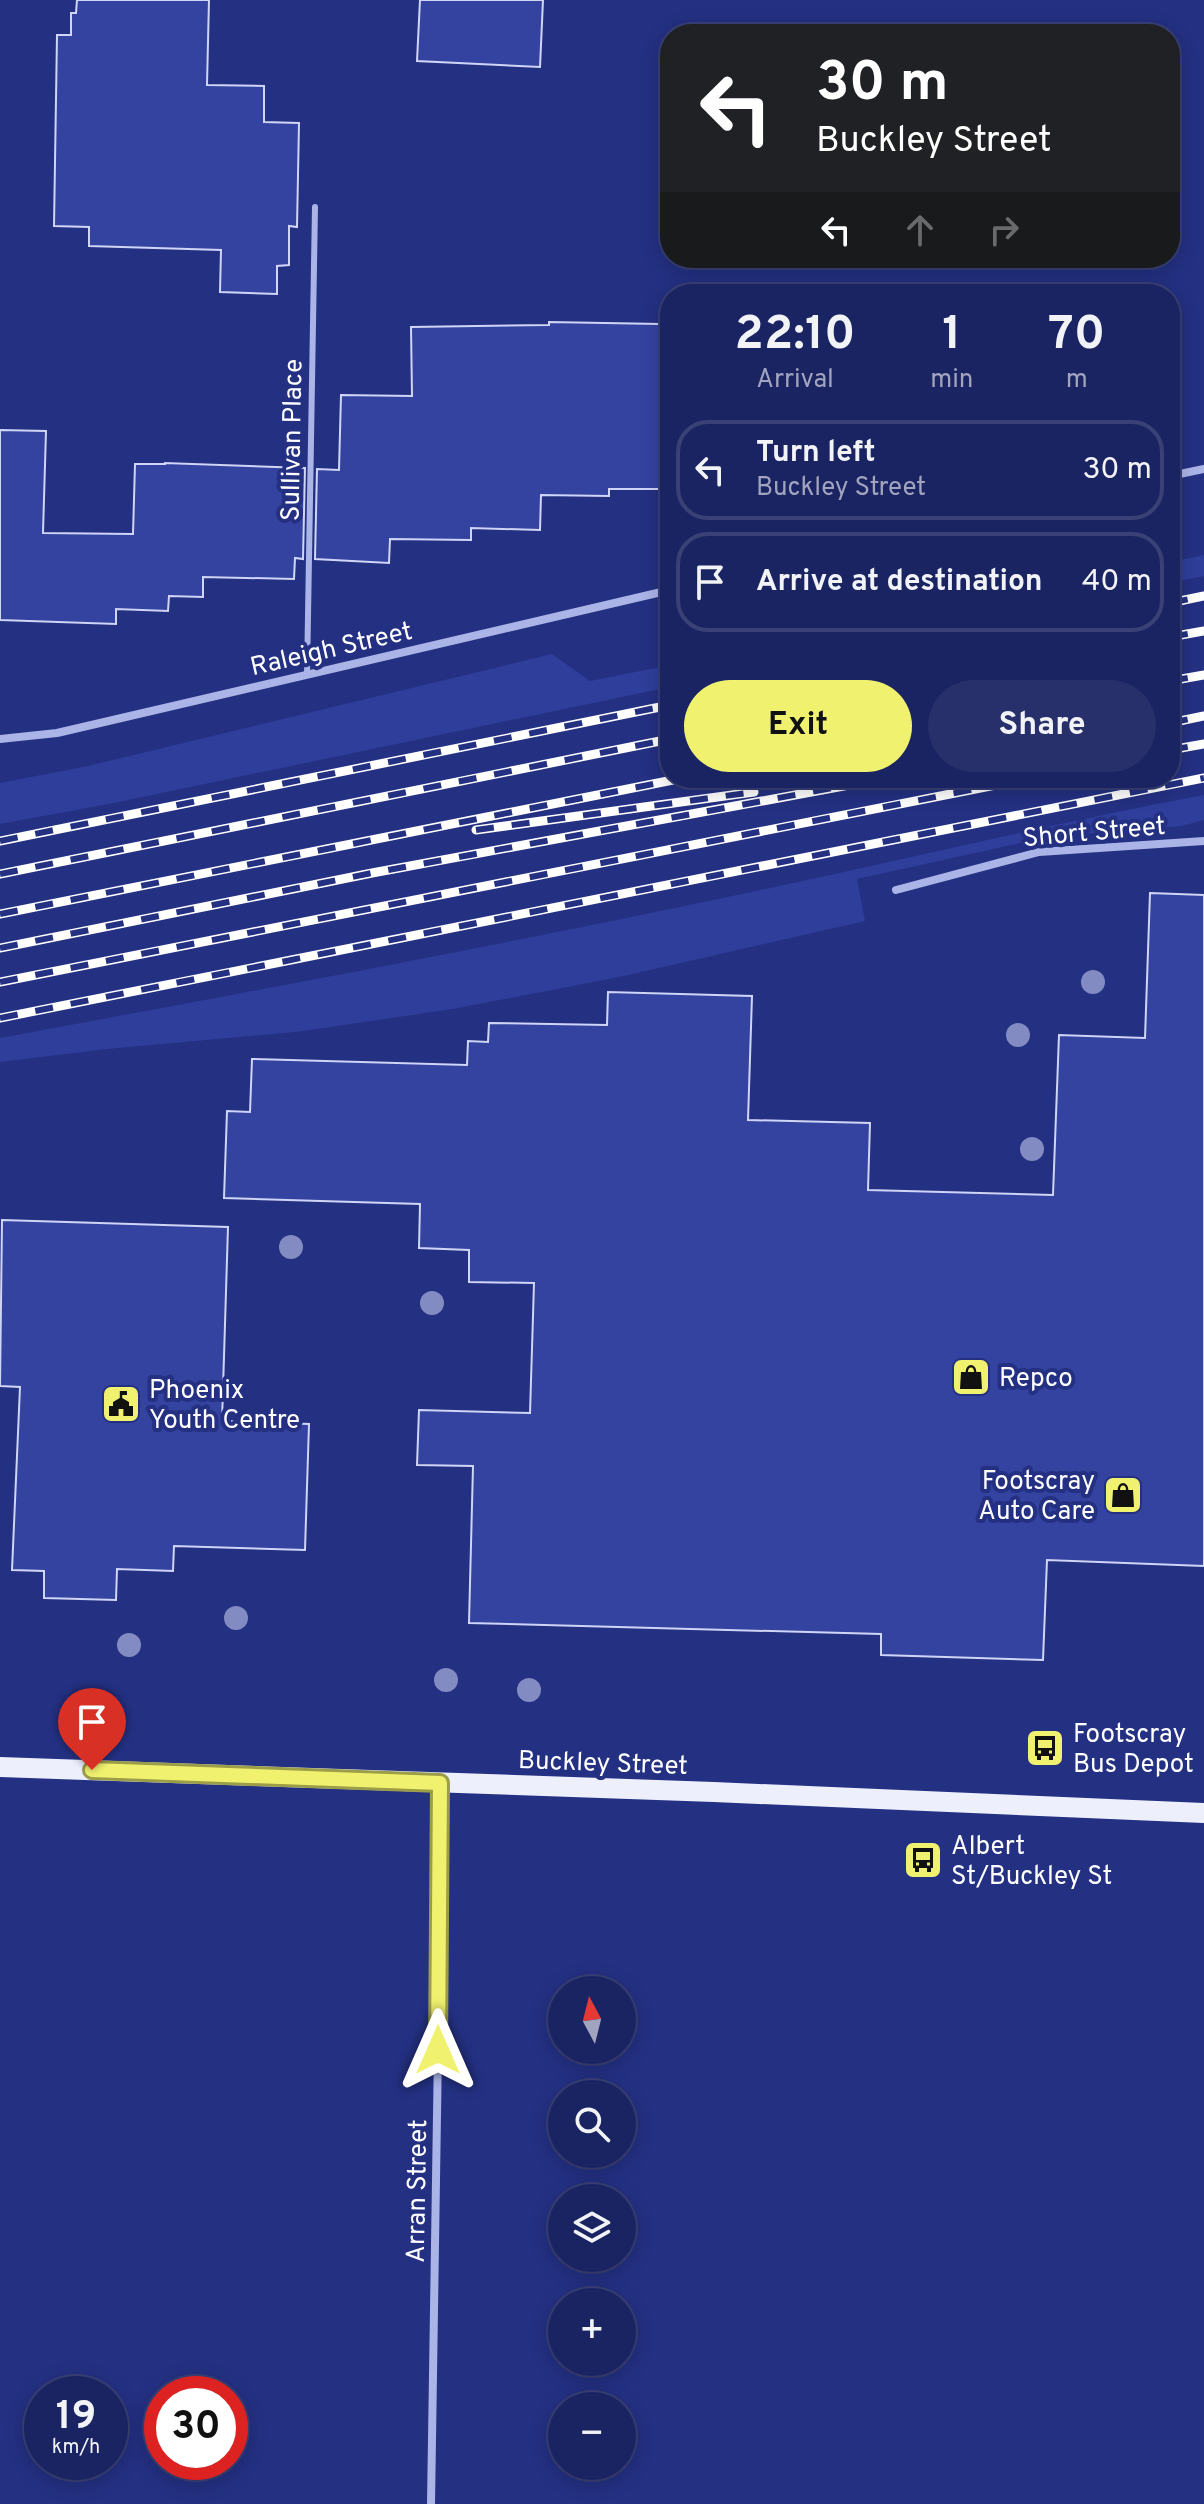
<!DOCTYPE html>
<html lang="en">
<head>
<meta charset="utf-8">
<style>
  :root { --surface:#1b2462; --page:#28306b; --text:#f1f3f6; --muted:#a0a4be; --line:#394177; --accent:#f0f26f }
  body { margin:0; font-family:Overpass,sans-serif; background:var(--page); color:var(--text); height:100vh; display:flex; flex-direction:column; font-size:30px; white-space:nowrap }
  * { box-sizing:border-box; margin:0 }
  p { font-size:26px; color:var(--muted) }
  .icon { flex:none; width:44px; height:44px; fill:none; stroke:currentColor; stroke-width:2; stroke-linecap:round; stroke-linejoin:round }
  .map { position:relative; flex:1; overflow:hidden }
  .drawer { position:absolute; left:660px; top:284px; width:520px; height:504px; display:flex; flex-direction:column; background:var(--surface); border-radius:32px; box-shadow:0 4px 20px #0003,0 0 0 2px var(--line) }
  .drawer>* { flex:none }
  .guide { position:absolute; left:660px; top:24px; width:520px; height:244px; border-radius:32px; box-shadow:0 4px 20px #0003,0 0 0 2px var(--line); background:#202124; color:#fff; overflow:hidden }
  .needle { width:52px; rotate:353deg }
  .tools { position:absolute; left:548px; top:1976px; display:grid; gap:16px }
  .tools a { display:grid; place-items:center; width:88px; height:88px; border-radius:50%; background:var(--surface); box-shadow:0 4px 20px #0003,0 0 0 2px var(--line); font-size:40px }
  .speed { position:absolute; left:24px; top:2376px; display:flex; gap:16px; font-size:40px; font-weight:700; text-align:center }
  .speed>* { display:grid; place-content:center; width:104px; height:104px; border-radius:50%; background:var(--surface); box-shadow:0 4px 20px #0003,0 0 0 2px var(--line); line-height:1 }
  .speed small { font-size:20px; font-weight:400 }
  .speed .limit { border:12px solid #d22; background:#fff; color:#111 }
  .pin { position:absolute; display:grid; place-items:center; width:68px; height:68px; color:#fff; margin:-82px -34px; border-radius:50% 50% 50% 0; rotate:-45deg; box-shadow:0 0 8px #0007 }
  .pin .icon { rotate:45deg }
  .me { position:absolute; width:88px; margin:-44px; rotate:0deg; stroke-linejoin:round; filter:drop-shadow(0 0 6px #0008) }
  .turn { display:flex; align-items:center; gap:28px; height:168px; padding:0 24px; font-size:36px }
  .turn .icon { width:104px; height:104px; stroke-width:2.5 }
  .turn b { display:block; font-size:56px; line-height:68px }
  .lanes { display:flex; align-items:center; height:76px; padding:0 24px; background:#0003; justify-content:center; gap:40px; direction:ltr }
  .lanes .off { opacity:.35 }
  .eta { display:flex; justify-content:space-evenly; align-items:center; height:136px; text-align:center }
  .eta b { font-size:48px; font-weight:700; line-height:56px }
  .primary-button { display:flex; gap:16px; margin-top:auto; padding:16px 24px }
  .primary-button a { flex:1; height:92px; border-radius:48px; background:var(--accent); color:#111; font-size:32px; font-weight:700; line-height:92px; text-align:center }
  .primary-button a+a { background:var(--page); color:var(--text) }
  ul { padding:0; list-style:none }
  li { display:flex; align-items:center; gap:24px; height:100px; margin:0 16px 12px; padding:0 8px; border:4px solid var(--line); border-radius:32px }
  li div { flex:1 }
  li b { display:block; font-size:30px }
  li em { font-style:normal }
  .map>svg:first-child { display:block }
  .green { fill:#2e3e9a }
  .building { fill:#34439f; stroke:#cfd5f6; stroke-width:2 }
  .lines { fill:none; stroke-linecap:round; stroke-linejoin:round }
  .lane { stroke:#abb4e7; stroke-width:6 }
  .street { stroke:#abb4e7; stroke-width:8 }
  .primary { stroke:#edeffd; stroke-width:20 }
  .rail-casing { stroke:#fff; stroke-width:9 }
  .rail { stroke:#243082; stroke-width:6; stroke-dasharray:18; stroke-linecap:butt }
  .tree { fill:#828bc2 }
  .route-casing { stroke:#9c9d48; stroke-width:20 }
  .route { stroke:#f0f26f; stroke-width:14 }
  .labels { text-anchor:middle; stroke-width:8; stroke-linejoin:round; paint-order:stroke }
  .street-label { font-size:26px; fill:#fff; stroke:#243082 }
  .poi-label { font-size:26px; fill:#fff; stroke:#243082; text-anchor:start }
</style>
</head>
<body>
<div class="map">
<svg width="1204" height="2504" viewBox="0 0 1204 2504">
  <rect width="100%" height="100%" fill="#243082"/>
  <path class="green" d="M 1204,555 L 1204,576 L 1170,583 L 1170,562 Z
    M 552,654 L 590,681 L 670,665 L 670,687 L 109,804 L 0,824 L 0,783 L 88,766 Z
    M 1204,795 L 1204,820 L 1182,826 L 1047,837 L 857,879 L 865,921 L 624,976 L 453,1009 L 296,1032 L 107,1049 L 0,1062 L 0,1038 C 259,990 518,942 775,887 C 918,856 1060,822 1204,795 Z"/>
  <path class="building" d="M 77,0 L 209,0 L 207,85 L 264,86 L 264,122 L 299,123 L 297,227 L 289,226 L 289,265 L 277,266 L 277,294 L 220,292 L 221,250 L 89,246 L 89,227 L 54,226 L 57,35 L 71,35 L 71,13 L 76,13 Z
    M 420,0 L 543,0 L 540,67 L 417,61 Z
    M 549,322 L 660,324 L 661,489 L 609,489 L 609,496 L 541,495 L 540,530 L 471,528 L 471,540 L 390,539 L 389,563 L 315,559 L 317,469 L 339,470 L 341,395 L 412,396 L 411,327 L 549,325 Z
    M 0,430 L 46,431 L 43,533 L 133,534 L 135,464 L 165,464 L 165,463 L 305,468 L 303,559 L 295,558 L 294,579 L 203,577 L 203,597 L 169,596 L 168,611 L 116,609 L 116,624 L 0,620 Z
    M 1150,893 L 1204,895 L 1204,1566 L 1047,1560 L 1043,1660 L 881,1655 L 881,1634 L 469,1623 L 473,1466 L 417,1465 L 419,1410 L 530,1413 L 534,1283 L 469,1282 L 469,1250 L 419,1248 L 420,1204 L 224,1198 L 227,1111 L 250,1112 L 252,1059 L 467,1065 L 468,1041 L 488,1042 L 489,1023 L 607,1025 L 608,992 L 752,996 L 748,1120 L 870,1123 L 868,1190 L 1053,1195 L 1059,1035 L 1145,1038 Z
    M 2,1220 L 228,1227 L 222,1421 L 309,1424 L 305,1550 L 174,1546 L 173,1571 L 117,1569 L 116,1600 L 44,1598 L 44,1571 L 12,1570 L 20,1387 L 0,1386 Z"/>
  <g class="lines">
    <path class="lane" d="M 307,674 L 315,207"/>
    <path class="street" d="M 1170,476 L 1204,469
      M 0,739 L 57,733 L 670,590
      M 896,890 L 1039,852 L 1204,841
      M 431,2504 L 438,2050 L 440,1783"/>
    <path class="primary" d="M 0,1767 L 714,1792 L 1204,1813"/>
    <defs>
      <path id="rail" d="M 1170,603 L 1204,596
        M 1170,637 L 1204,631
        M 1170,681 L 1204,675
        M 1170,723 L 1204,716
        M 1170,750 L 1204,744
        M 476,830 L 754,792
        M 0,841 L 670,705
        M 0,874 L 670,739
        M 0,914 L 683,778
        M 0,948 L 372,873 L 887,778
        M 0,982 L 1031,778
        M 0,1018 L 1204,778"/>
    </defs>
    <use href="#rail" class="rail-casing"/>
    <use href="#rail" class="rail"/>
  </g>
  <g class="tree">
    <circle cx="1093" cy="982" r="12"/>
    <circle cx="1018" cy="1035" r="12"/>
    <circle cx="1032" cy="1149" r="12"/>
    <circle cx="291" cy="1247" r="12"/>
    <circle cx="432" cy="1303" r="12"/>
    <circle cx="236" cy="1618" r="12"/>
    <circle cx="129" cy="1645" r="12"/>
    <circle cx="446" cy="1680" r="12"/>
    <circle cx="529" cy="1690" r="12"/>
  </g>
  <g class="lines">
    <defs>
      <path id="route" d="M 92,1770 L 440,1783 L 438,2050"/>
    </defs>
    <use href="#route" class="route-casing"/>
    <use href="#route" class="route"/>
  </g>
  <defs>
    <symbol id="shop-square" viewBox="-11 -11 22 22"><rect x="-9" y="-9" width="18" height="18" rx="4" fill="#f0f26f" stroke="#243082"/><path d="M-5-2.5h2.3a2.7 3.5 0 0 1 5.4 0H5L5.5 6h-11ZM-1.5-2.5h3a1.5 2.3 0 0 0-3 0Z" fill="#111"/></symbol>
    <symbol id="civic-square" viewBox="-11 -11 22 22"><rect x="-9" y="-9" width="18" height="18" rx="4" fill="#f0f26f" stroke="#243082"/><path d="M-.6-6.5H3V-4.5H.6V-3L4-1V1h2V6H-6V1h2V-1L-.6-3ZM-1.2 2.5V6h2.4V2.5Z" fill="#111"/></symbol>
    <symbol id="bus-square" viewBox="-11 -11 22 22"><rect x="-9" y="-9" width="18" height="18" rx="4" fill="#f0f26f" stroke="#243082"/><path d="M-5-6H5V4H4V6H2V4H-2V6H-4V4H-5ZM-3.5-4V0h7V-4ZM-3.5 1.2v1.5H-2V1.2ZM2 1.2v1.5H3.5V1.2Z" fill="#111"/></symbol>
  </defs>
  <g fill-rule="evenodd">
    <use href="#shop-square" x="949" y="1355" width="44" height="44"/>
    <use href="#civic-square" x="99" y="1382" width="44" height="44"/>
    <use href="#shop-square" x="1101" y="1473" width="44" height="44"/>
    <use href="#bus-square" x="1023" y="1726" width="44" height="44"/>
    <use href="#bus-square" x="901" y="1838" width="44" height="44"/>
  </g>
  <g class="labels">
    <g class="street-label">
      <text transform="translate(291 440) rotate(-89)" y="9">Sullivan Place</text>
      <text transform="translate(331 648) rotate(-13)" y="9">Raleigh Street</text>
      <text transform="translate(1094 831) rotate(-5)" y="9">Short Street</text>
      <text transform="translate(603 1762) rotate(2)" y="9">Buckley Street</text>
      <text transform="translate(416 2191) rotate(-89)" y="9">Arran Street</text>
    </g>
    <g class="poi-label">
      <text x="999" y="1386">Repco</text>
      <text x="149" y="1398">Phoenix<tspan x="149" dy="30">Youth Centre</tspan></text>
      <text x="1095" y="1489" text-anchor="end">Footscray<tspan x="1095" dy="30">Auto Care</tspan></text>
      <text x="1073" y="1742">Footscray<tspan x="1073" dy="30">Bus Depot</tspan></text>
      <text x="951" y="1854">Albert<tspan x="951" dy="30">St/Buckley St</tspan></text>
    </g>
  </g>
</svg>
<div class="tools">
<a><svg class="needle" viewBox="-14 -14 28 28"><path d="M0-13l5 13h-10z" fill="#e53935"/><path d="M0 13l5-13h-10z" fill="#a0a4be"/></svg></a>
<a><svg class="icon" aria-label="search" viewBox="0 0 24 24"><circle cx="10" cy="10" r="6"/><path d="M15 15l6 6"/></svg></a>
<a><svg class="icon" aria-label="layers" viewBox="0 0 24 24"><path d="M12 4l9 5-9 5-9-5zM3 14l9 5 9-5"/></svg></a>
<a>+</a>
<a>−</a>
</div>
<div class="speed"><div>19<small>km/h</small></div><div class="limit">30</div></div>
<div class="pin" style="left:92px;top:1770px;background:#d93025"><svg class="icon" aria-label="arrive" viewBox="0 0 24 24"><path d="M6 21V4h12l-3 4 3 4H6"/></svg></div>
<svg class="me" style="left:438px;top:2050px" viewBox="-20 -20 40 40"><path d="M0-17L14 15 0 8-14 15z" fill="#f0f26f" stroke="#fff" stroke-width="4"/></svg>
<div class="guide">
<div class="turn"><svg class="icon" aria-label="left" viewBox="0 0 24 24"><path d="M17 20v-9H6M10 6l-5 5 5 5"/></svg><div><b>30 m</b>Buckley Street</div></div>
<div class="lanes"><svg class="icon" aria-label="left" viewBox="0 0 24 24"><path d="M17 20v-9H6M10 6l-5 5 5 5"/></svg><svg class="icon off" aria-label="ahead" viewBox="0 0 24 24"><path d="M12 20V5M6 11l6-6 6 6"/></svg><svg class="icon off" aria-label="right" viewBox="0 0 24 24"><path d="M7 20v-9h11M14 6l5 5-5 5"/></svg></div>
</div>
<section class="drawer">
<div class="eta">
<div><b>22:10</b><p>Arrival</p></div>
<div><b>1</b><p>min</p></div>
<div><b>70</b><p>m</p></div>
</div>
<ul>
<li><svg class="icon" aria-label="left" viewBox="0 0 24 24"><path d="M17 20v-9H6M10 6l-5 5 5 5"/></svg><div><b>Turn left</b><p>Buckley Street</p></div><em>30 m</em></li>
<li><svg class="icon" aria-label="arrive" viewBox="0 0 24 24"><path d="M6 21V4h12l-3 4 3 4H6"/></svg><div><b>Arrive at destination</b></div><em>40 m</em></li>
</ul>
<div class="primary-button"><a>Exit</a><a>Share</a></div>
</section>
</div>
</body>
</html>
